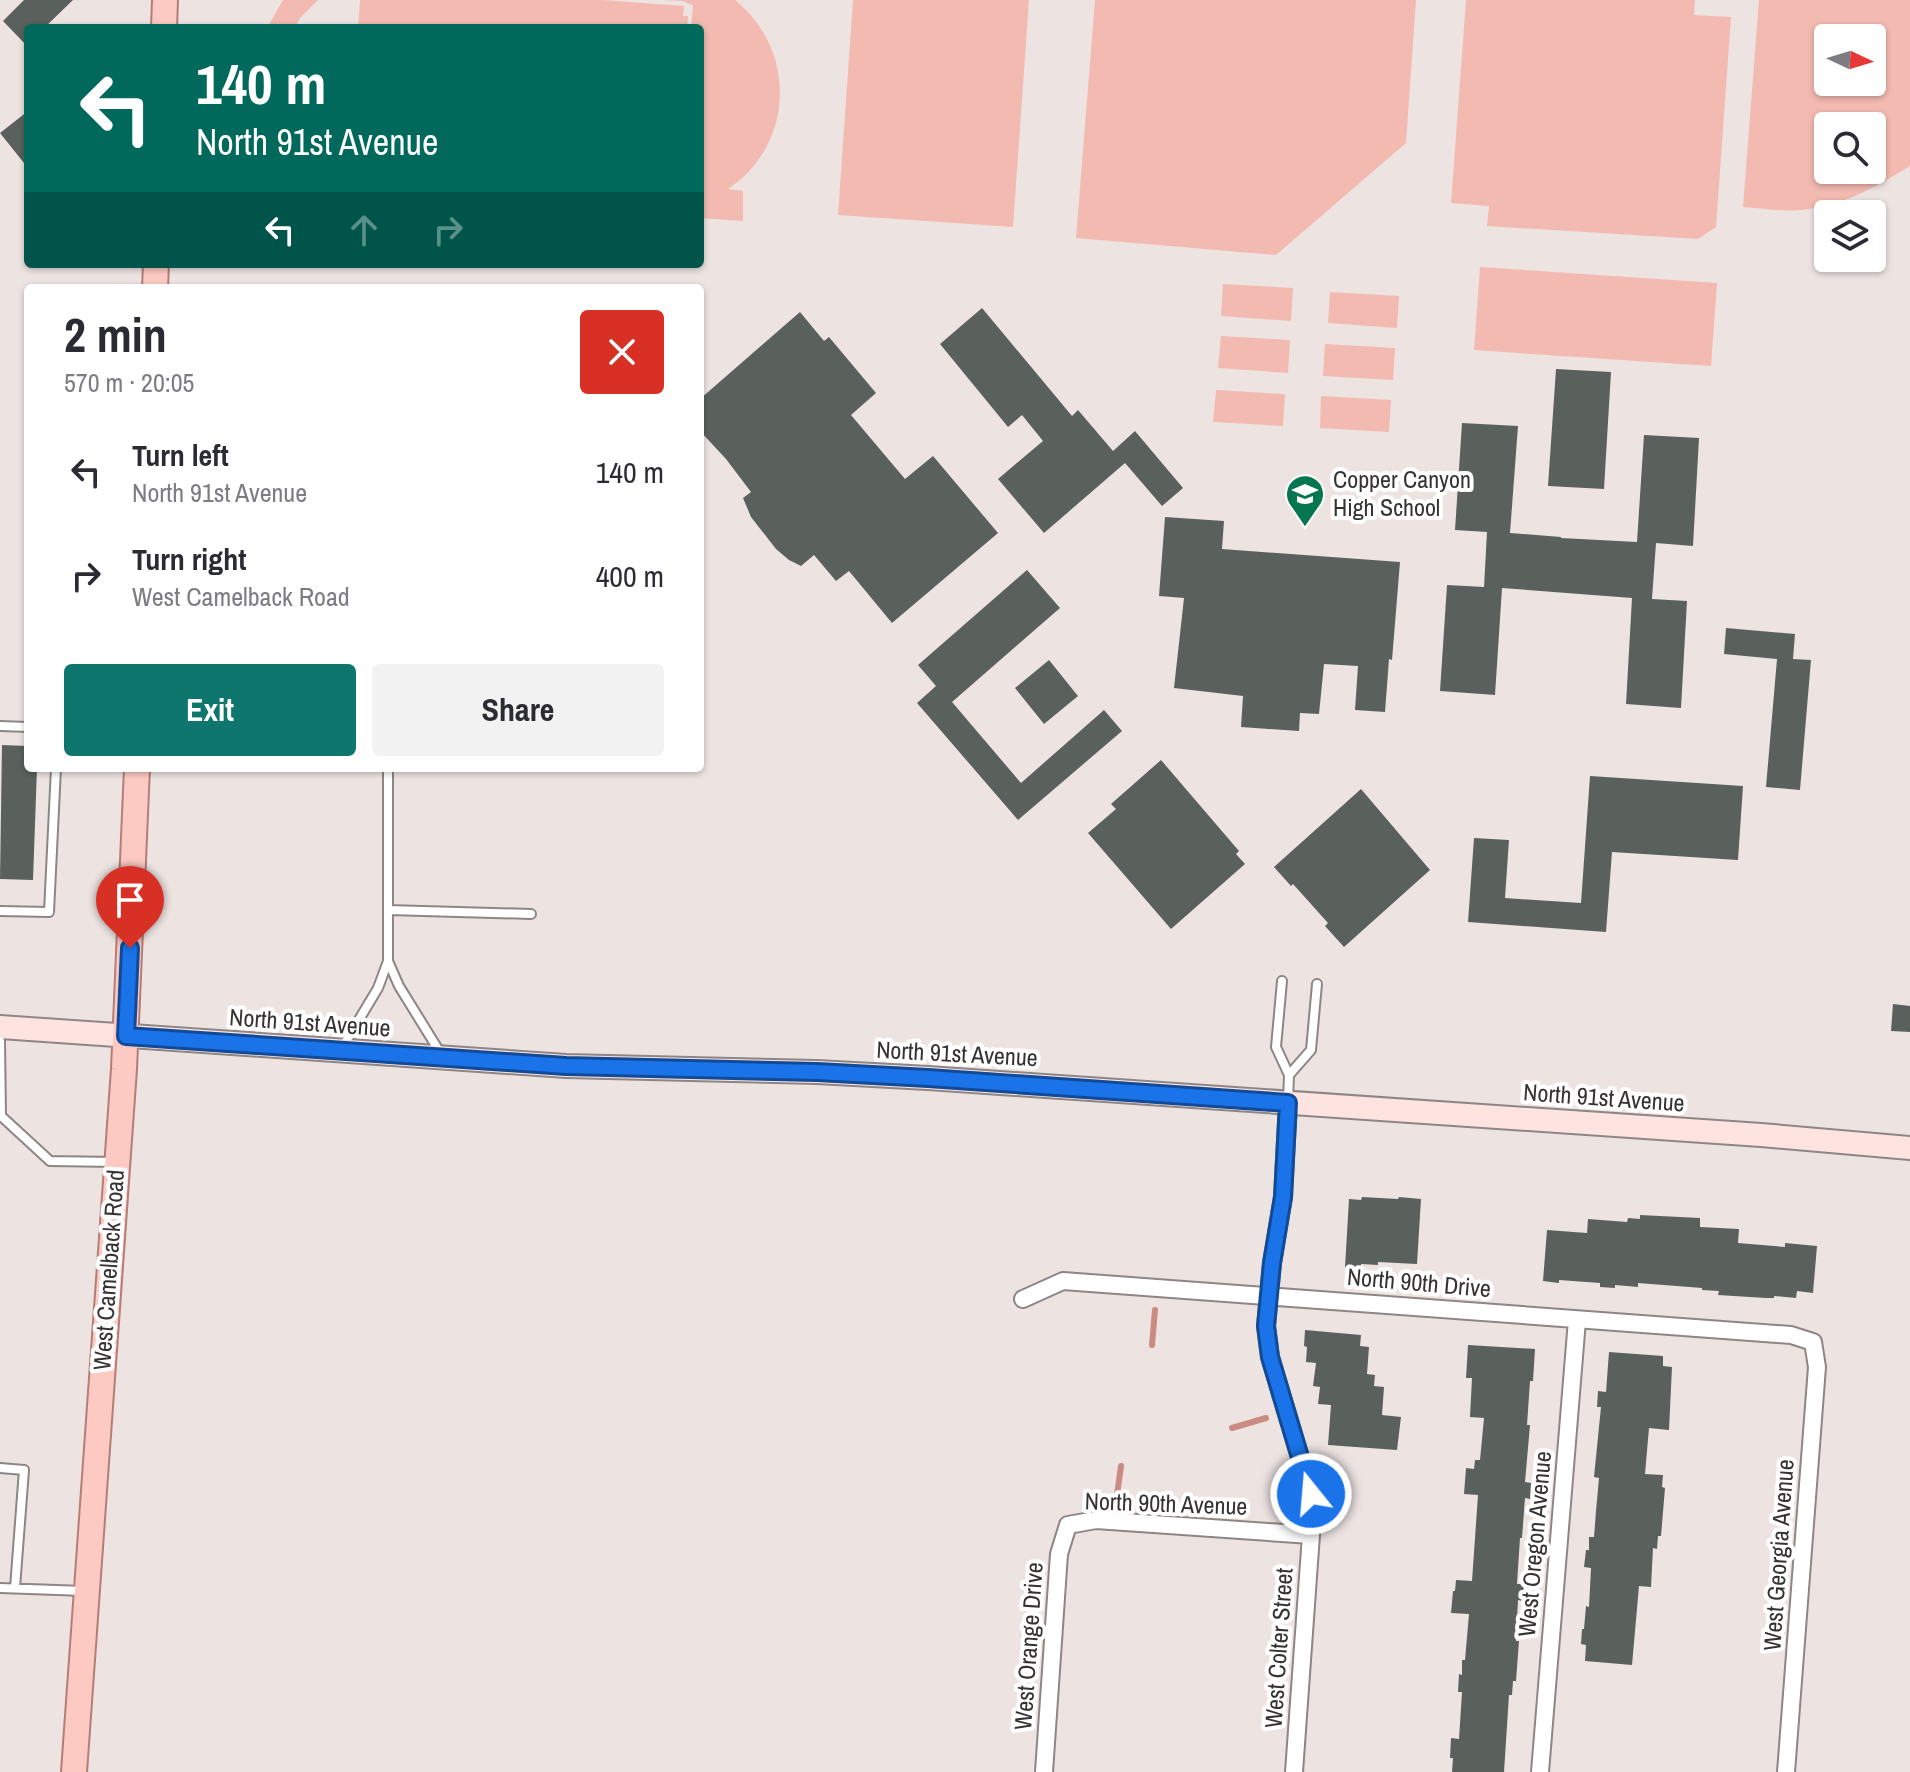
<!DOCTYPE html>
<html lang="en">
<head>
<meta charset="utf-8">
<style>
  :root { --surface:#fff; --page:#f2f2f3; --text:#2b2b33; --muted:#7c7c81; --accent:#0f766e }
  body { margin:0; font-family:"Archivo Narrow",sans-serif; background:var(--page); color:var(--text); height:100vh; display:flex; flex-direction:column; font-size:30px; white-space:nowrap }
  * { box-sizing:border-box; margin:0 }
  p { font-size:26px; color:var(--muted) }
  .icon { flex:none; width:44px; height:44px; fill:none; stroke:currentColor; stroke-width:2; stroke-linecap:round; stroke-linejoin:round }
  .map { position:relative; flex:1; overflow:hidden }
  .panel { position:absolute; left:24px; top:284px; width:680px; height:488px; display:flex; flex-direction:column; background:var(--surface); border-radius:8px; box-shadow:0 2px 6px #0004 }
  .panel>* { flex:none }
  .hud { position:absolute; left:24px; top:24px; width:680px; height:244px; border-radius:8px; box-shadow:0 2px 6px #0004; background:#00695c; color:#fff; overflow:hidden }
  .needle { width:52px; rotate:94deg }
  .controls { position:absolute; left:1814px; top:24px; display:grid; gap:16px }
  .controls a { display:grid; place-items:center; width:72px; height:72px; border-radius:8px; background:var(--surface); box-shadow:0 2px 6px #0004; font-size:40px }
  .pin { position:absolute; display:grid; place-items:center; width:68px; height:68px; color:#fff; margin:-82px -34px; border-radius:50% 50% 50% 0; rotate:-45deg; box-shadow:0 0 8px #0007 }
  .pin .icon { rotate:45deg }
  .me { position:absolute; width:88px; margin:-44px; rotate:343deg; stroke-linejoin:round; filter:drop-shadow(0 0 6px #0008) }
  .turn { display:flex; align-items:center; gap:28px; height:168px; padding:0 40px; font-size:36px }
  .turn .icon { width:104px; height:104px; stroke-width:2.5 }
  .turn b { display:block; font-size:56px; line-height:68px }
  .lanes { display:flex; align-items:center; height:76px; padding:0 40px; background:#0003; justify-content:center; gap:40px; direction:ltr }
  .lanes .off { opacity:.35 }
  .round { display:grid; place-items:center; flex:none; width:84px; height:84px; border-radius:8px; background:var(--page) }
  .overview { display:flex; align-items:center; justify-content:space-between; height:136px; padding:0 40px }
  h1 { font-size:48px; font-weight:800; line-height:60px }
  .primary-button { display:flex; gap:16px; margin-top:auto; padding:16px 40px }
  .primary-button a { flex:1; height:92px; border-radius:8px; background:var(--accent); color:#fff; font-size:32px; font-weight:800; line-height:92px; text-align:center }
  .primary-button a+a { background:var(--page); color:var(--text) }
  ul { padding:0; list-style:none }
  li { display:flex; align-items:center; gap:24px; height:104px; padding:0 40px }
  li div { flex:1 }
  li b { display:block; font-size:30px }
  li em { font-style:normal }
  .map>svg:first-child { display:block }
  .green { fill:#f3bab1; fill-rule:evenodd }
  .lines { fill:none; stroke-linecap:round; stroke-linejoin:round }
  .stream { stroke:#cb8b82; stroke-width:6 }
  .building { fill:#5a615d }
  .service-casing { stroke:#8e8685; stroke-width:12 }
  .minor-casing { stroke:#8e8685; stroke-width:20 }
  .secondary-casing { stroke:#8e8685; stroke-width:26 }
  .primary-casing { stroke:#b57d76; stroke-width:28 }
  .service { stroke:#fff; stroke-width:8 }
  .minor { stroke:#fff; stroke-width:16 }
  .secondary { stroke:#fee4e1; stroke-width:22 }
  .primary { stroke:#fccac2; stroke-width:24 }
  .route-casing { stroke:#114b97; stroke-width:20 }
  .route { stroke:#1a73e8; stroke-width:14 }
  .labels { text-anchor:middle; stroke-width:8; stroke-linejoin:round; paint-order:stroke }
  .poi-label { font-size:24px; fill:#363232; stroke:#fff; text-anchor:start }
  .street-label { font-size:24px; fill:#363232; stroke:#fff }
</style>
</head>
<body>
<div class="map">
<svg width="1910" height="1772" viewBox="0 0 1910 1772">
  <rect width="100%" height="100%" fill="#ede4e2"/>
  <path class="green" d="M 283,0 L 318,0 L 300,18 L 294,28 L 267,28 Z
    M 360,0 L 603,0 L 684,6 L 683,16 L 688,16 L 687,28 L 358,28 Z
    M 664,0 L 735,0 C 797,50 795,144 728,189 L 743,191 L 743,221 L 700,218 L 700,28 L 691,28 L 693,5 L 682,1 Z
    M 853,0 L 1029,0 L 1013,227 L 838,215 Z
    M 1095,0 L 1416,0 L 1406,143 L 1276,255 L 1076,238 Z
    M 1466,0 L 1695,0 L 1694,15 L 1731,17 L 1716,227 L 1698,239 L 1487,226 L 1489,206 L 1451,203 Z
    M 1759,0 L 1910,0 L 1910,166 C 1876,187 1841,207 1800,210 C 1782,212 1762,208 1743,207 ZM 1828,38 L 1872,38 L 1872,82 L 1828,82 ZM 1828,126 L 1872,126 L 1872,170 L 1828,170 Z
    M 1480,267 L 1717,283 L 1711,366 L 1474,350 Z
    M 1223,284 L 1293,288 L 1291,321 L 1221,316 Z
    M 1330,292 L 1399,296 L 1397,328 L 1328,323 Z
    M 1221,336 L 1290,340 L 1288,373 L 1218,368 Z
    M 1325,344 L 1395,348 L 1393,380 L 1323,376 Z
    M 1216,390 L 1285,394 L 1283,426 L 1213,422 Z
    M 1321,396 L 1391,400 L 1389,432 L 1320,428 Z"/>
  <g class="lines">
    <path class="stream" d="M 1152,1345 L 1155,1310
      M 1232,1428 L 1266,1418
      M 1116,1502 L 1121,1466"/>
  </g>
  <path class="building" d="M 24,0 L 73,0 L 44,28 L 28,28 L 28,47 L 3,21 Z
    M 28,111 L 28,168 L 0,133 Z
    M 982,308 L 1072,416 L 1078,410 L 1113,451 L 1135,431 L 1183,488 L 1162,506 L 1125,463 L 1044,533 L 998,479 L 1043,441 L 1022,415 L 1008,427 L 940,344 Z
    M 800,312 L 824,341 L 829,337 L 876,393 L 851,415 L 905,479 L 933,456 L 998,533 L 892,623 L 849,571 L 836,581 L 814,555 L 801,566 L 789,560 L 776,549 L 751,517 L 743,498 L 751,492 L 726,459 L 700,431 L 700,399 Z
    M 1556,369 L 1611,372 L 1604,489 L 1548,486 Z
    M 1462,423 L 1518,426 L 1510,533 L 1561,537 L 1561,538 L 1637,542 L 1644,435 L 1699,438 L 1693,546 L 1656,543 L 1652,599 L 1687,601 L 1681,708 L 1626,704 L 1632,598 L 1502,588 L 1495,695 L 1440,691 L 1447,585 L 1484,587 L 1487,532 L 1455,530 Z
    M 1165,517 L 1224,521 L 1222,549 L 1400,562 L 1392,660 L 1389,659 L 1385,712 L 1355,710 L 1358,666 L 1324,664 L 1319,714 L 1300,713 L 1299,731 L 1241,727 L 1243,696 L 1174,688 L 1184,598 L 1159,596 Z
    M 1027,570 L 1060,608 L 952,702 L 1021,783 L 1104,710 L 1122,731 L 1018,820 L 917,703 L 936,686 L 918,665 Z
    M 1726,628 L 1795,634 L 1793,659 L 1811,660 L 1800,790 L 1766,787 L 1777,659 L 1724,654 Z
    M 1049,660 L 1078,696 L 1044,724 L 1015,688 Z
    M 2,745 L 28,746 L 28,768 L 37,768 L 33,880 L 0,879 Z
    M 1161,760 L 1239,851 L 1236,854 L 1245,864 L 1171,929 L 1088,833 L 1116,809 L 1111,804 Z
    M 1590,776 L 1743,786 L 1738,860 L 1612,852 L 1606,932 L 1468,922 L 1474,838 L 1509,840 L 1505,898 L 1581,903 Z
    M 1361,789 L 1430,870 L 1344,947 L 1325,926 L 1328,923 L 1293,884 L 1291,886 L 1274,867 Z
    M 1893,1004 L 1910,1006 L 1910,1032 L 1891,1031 Z
    M 1362,1197 L 1398,1199 L 1399,1197 L 1421,1199 L 1417,1264 L 1378,1262 L 1378,1265 L 1361,1264 L 1361,1268 L 1345,1267 L 1349,1199 L 1361,1200 Z
    M 1640,1215 L 1700,1218 L 1700,1227 L 1739,1229 L 1738,1243 L 1785,1247 L 1785,1243 L 1817,1246 L 1813,1293 L 1797,1291 L 1796,1298 L 1774,1296 L 1774,1298 L 1766,1298 L 1718,1295 L 1719,1291 L 1702,1290 L 1702,1288 L 1638,1283 L 1638,1287 L 1615,1285 L 1615,1288 L 1600,1287 L 1600,1283 L 1559,1280 L 1559,1283 L 1543,1281 L 1547,1230 L 1587,1233 L 1588,1219 L 1627,1222 L 1628,1218 L 1640,1219 Z
    M 1305,1330 L 1361,1335 L 1360,1346 L 1369,1347 L 1367,1374 L 1375,1375 L 1374,1386 L 1384,1387 L 1382,1415 L 1401,1417 L 1397,1450 L 1328,1445 L 1331,1405 L 1318,1404 L 1320,1387 L 1313,1386 L 1316,1363 L 1306,1362 L 1307,1347 L 1304,1346 Z
    M 1468,1345 L 1535,1349 L 1533,1381 L 1530,1381 L 1527,1425 L 1530,1425 L 1525,1482 L 1531,1483 L 1530,1499 L 1525,1498 L 1522,1538 L 1520,1538 L 1517,1584 L 1524,1584 L 1523,1601 L 1518,1600 L 1516,1641 L 1519,1641 L 1516,1681 L 1513,1681 L 1512,1695 L 1509,1695 L 1504,1772 L 1452,1772 L 1453,1758 L 1450,1758 L 1451,1738 L 1459,1739 L 1462,1692 L 1458,1692 L 1459,1674 L 1462,1675 L 1462,1660 L 1465,1660 L 1469,1614 L 1451,1613 L 1453,1591 L 1455,1591 L 1456,1580 L 1472,1581 L 1478,1495 L 1464,1494 L 1466,1468 L 1474,1469 L 1475,1460 L 1480,1460 L 1484,1418 L 1470,1417 L 1472,1378 L 1466,1378 Z
    M 1609,1352 L 1663,1356 L 1663,1366 L 1672,1367 L 1669,1430 L 1649,1428 L 1645,1474 L 1663,1475 L 1662,1487 L 1665,1488 L 1661,1536 L 1658,1536 L 1657,1549 L 1653,1548 L 1651,1587 L 1639,1586 L 1632,1665 L 1585,1661 L 1586,1645 L 1581,1644 L 1582,1629 L 1584,1629 L 1586,1606 L 1589,1607 L 1591,1568 L 1584,1567 L 1586,1550 L 1589,1550 L 1589,1537 L 1594,1537 L 1596,1511 L 1599,1478 L 1594,1477 L 1601,1407 L 1597,1407 L 1598,1391 L 1606,1392 Z"/>
  <g class="lines">
    <defs>
      <path id="service" d="M 0,726 L 28,727
        M 388,768 L 388,961
        M 388,910 L 531,914
        M 0,911 L 49,912 L 56,768
        M 1282,981 L 1276,1047 L 1289,1075 L 1288,1101
        M 0,1041 L 1,1116 L 50,1161 L 116,1162
        M 342,1048 L 378,988 L 388,961 L 399,986 L 441,1054
        M 1289,1075 L 1311,1050 L 1317,984
        M 0,1468 L 24,1470 L 15,1588
        M 0,1588 L 85,1591"/>
      <path id="minor" d="M 1288,1103 L 1283,1197 L 1272,1263 L 1266,1326 L 1270,1357 L 1311,1494 L 1311,1535 L 1294,1772
        M 1023,1299 L 1063,1281 L 1791,1335 L 1813,1342 L 1817,1367 L 1786,1772
        M 1044,1772 L 1059,1554 L 1068,1525 L 1096,1520 L 1311,1535
        M 1540,1772 L 1577,1320"/>
      <path id="secondary" d="M 0,1027 L 566,1066 L 817,1072 L 928,1078 L 1761,1135 L 1910,1148"/>
      <path id="primary" d="M 164,28 L 165,0
        M 155,288 L 156,264
        M 74,1772 L 124,1069 L 137,768"/>
    </defs>
    <use href="#service" class="service-casing"/>
    <use href="#minor" class="minor-casing"/>
    <use href="#secondary" class="secondary-casing"/>
    <use href="#primary" class="primary-casing"/>
    <use href="#service" class="service"/>
    <use href="#minor" class="minor"/>
    <use href="#secondary" class="secondary"/>
    <use href="#primary" class="primary"/>
  </g>
  <g class="lines">
    <defs>
      <path id="route" d="M 130,948 L 126,1036 L 566,1066 L 817,1072 L 928,1078 L 1288,1103 L 1283,1197 L 1272,1263 L 1266,1326 L 1270,1357 L 1311,1494"/>
    </defs>
    <use href="#route" class="route-casing"/>
    <use href="#route" class="route"/>
  </g>
  <defs>
    <symbol id="school-pin" viewBox="-11 -11 22 30"><path d="M0 17L-7.5 6A9.5 9.5 0 1 1 7.5 6Z" fill="#067650" stroke="#fff"/><path d="M0-5L7-2L0 1L-7-2ZM-4 1L0 2.5L4 1V4Q0 6-4 4Z" fill="#fff"/></symbol>
  </defs>
  <g fill-rule="evenodd">
    <use href="#school-pin" x="1283" y="472" width="44" height="60"/>
  </g>
  <g class="labels">
    <g class="poi-label">
      <text x="1333" y="488">Copper Canyon<tspan x="1333" dy="28">High School</tspan></text>
    </g>
    <g class="street-label">
      <text transform="translate(310 1023) rotate(4)" y="8">North 91st Avenue</text>
      <text transform="translate(957 1054) rotate(3)" y="8">North 91st Avenue</text>
      <text transform="translate(1604 1098) rotate(4)" y="8">North 91st Avenue</text>
      <text transform="translate(109 1270) rotate(-86)" y="8">West Camelback Road</text>
      <text transform="translate(1419 1283) rotate(5)" y="8">North 90th Drive</text>
      <text transform="translate(1166 1504) rotate(2)" y="8">North 90th Avenue</text>
      <text transform="translate(1535 1544) rotate(-85)" y="8">West Oregon Avenue</text>
      <text transform="translate(1779 1555) rotate(-86)" y="8">West Georgia Avenue</text>
      <text transform="translate(1029 1646) rotate(-86)" y="8">West Orange Drive</text>
      <text transform="translate(1279 1648) rotate(-86)" y="8">West Colter Street</text>
    </g>
  </g>
</svg>
<div class="controls">
<a><svg class="needle" viewBox="-14 -14 28 28"><path d="M0-13l5 13h-10z" fill="#e53935"/><path d="M0 13l5-13h-10z" fill="#7c7c81"/></svg></a>
<a><svg class="icon" aria-label="search" viewBox="0 0 24 24"><circle cx="10" cy="10" r="6"/><path d="M15 15l6 6"/></svg></a>
<a><svg class="icon" aria-label="layers" viewBox="0 0 24 24"><path d="M12 4l9 5-9 5-9-5zM3 14l9 5 9-5"/></svg></a>
</div>
<div class="pin" style="left:130px;top:948px;background:#d93025"><svg class="icon" aria-label="arrive" viewBox="0 0 24 24"><path d="M6 21V4h12l-3 4 3 4H6"/></svg></div>
<svg class="me" style="left:1311px;top:1494px" viewBox="-20 -20 40 40"><circle r="17" fill="#1a73e8" stroke="#fff" stroke-width="3"/><path d="M0-11L8 9 0 5-8 9z" fill="#fff"/></svg>
<div class="hud">
<div class="turn"><svg class="icon" aria-label="left" viewBox="0 0 24 24"><path d="M17 20v-9H6M10 6l-5 5 5 5"/></svg><div><b>140 m</b>North 91st Avenue</div></div>
<div class="lanes"><svg class="icon" aria-label="left" viewBox="0 0 24 24"><path d="M17 20v-9H6M10 6l-5 5 5 5"/></svg><svg class="icon off" aria-label="ahead" viewBox="0 0 24 24"><path d="M12 20V5M6 11l6-6 6 6"/></svg><svg class="icon off" aria-label="right" viewBox="0 0 24 24"><path d="M7 20v-9h11M14 6l5 5-5 5"/></svg></div>
</div>
<section class="panel">
<div class="overview"><div><h1>2 min</h1><p>570 m · 20:05</p></div><a class="round" style="background:#d93025;color:#fff"><svg class="icon" aria-label="close" viewBox="0 0 24 24"><path d="M6 6l12 12M18 6L6 18"/></svg></a></div>
<ul>
<li><svg class="icon" aria-label="left" viewBox="0 0 24 24"><path d="M17 20v-9H6M10 6l-5 5 5 5"/></svg><div><b>Turn left</b><p>North 91st Avenue</p></div><em>140 m</em></li>
<li><svg class="icon" aria-label="right" viewBox="0 0 24 24"><path d="M7 20v-9h11M14 6l5 5-5 5"/></svg><div><b>Turn right</b><p>West Camelback Road</p></div><em>400 m</em></li>
</ul>
<div class="primary-button"><a>Exit</a><a>Share</a></div>
</section>
</div>
</body>
</html>
